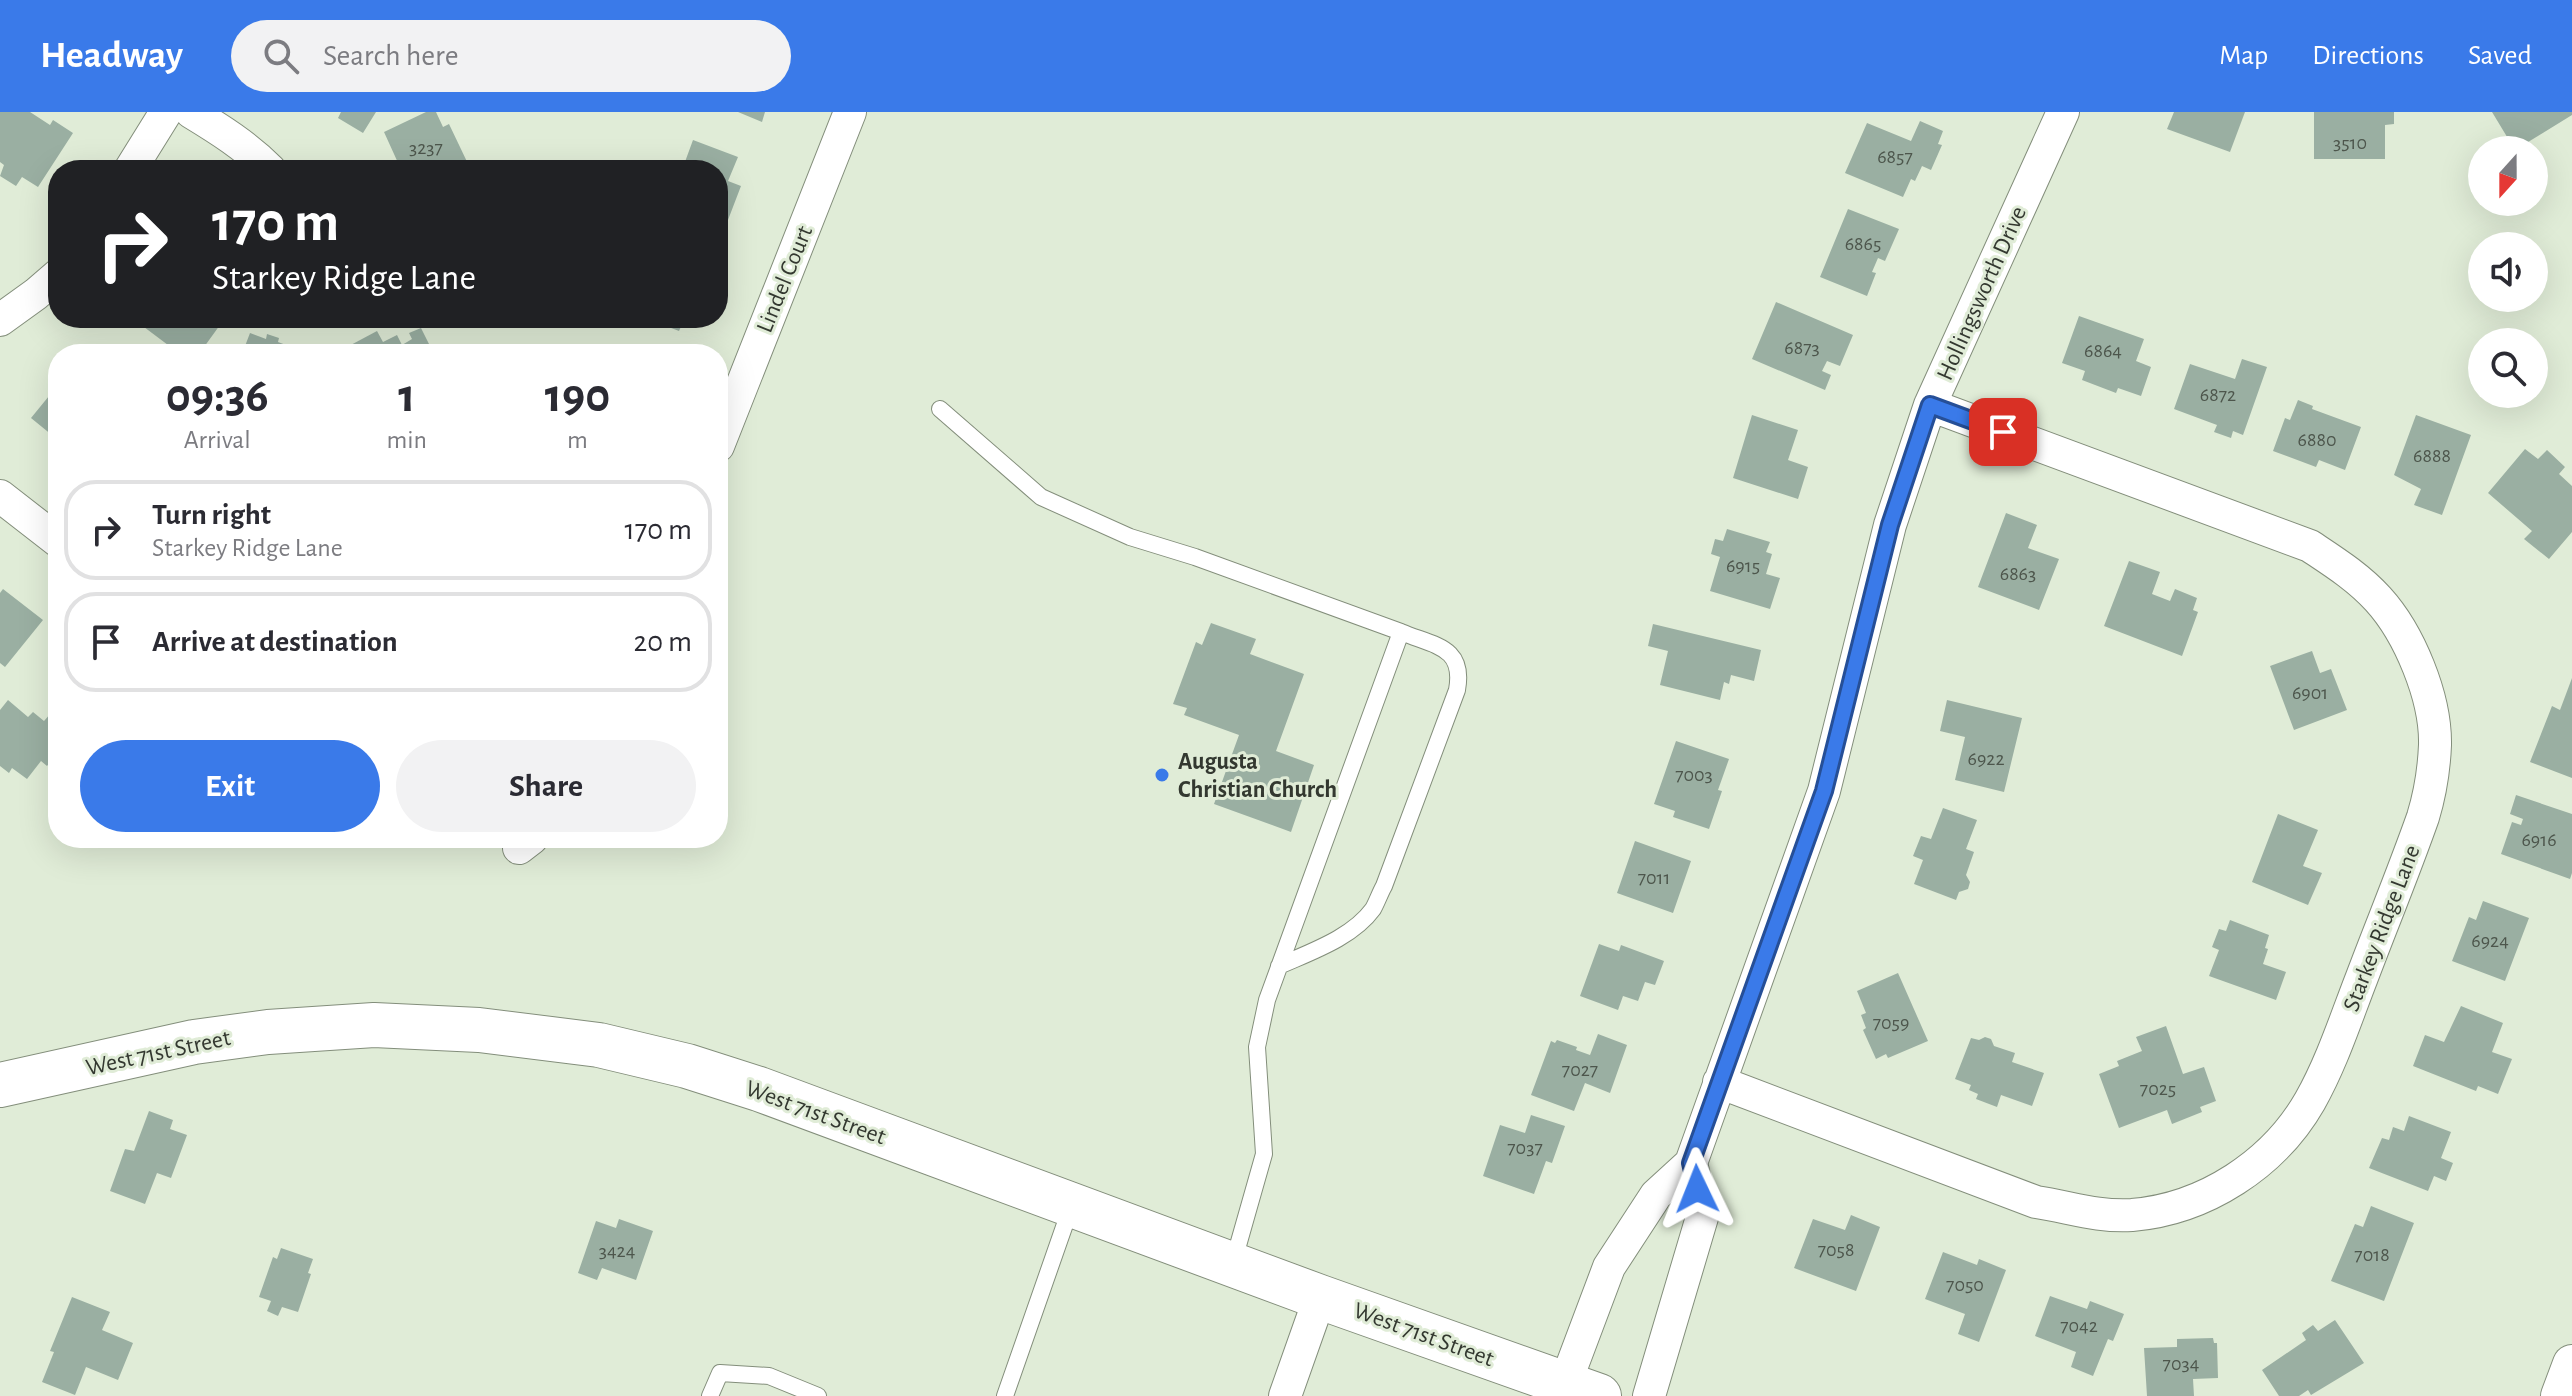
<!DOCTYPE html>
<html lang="en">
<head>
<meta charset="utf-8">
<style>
  :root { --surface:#fff; --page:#f2f2f3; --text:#2b2b33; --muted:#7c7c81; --line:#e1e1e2; --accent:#3a7ae9 }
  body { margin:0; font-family:"Alegreya Sans",sans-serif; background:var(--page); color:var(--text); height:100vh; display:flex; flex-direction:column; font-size:30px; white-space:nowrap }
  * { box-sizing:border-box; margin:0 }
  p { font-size:26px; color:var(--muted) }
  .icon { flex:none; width:44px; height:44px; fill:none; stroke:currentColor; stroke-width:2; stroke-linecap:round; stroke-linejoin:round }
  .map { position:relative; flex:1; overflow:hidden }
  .panel { position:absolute; left:48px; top:232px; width:680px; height:504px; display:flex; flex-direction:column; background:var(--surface); border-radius:32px; box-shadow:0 8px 32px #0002 }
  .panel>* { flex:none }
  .top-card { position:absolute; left:48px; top:48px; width:680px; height:168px; border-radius:32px; box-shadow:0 8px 32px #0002; background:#202124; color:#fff; overflow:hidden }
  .needle { width:52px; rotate:201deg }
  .buttons { position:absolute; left:2468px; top:24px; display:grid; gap:16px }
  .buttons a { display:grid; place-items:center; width:80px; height:80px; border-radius:50%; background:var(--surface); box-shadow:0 8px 32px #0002; font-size:40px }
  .pin { position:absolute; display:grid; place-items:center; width:68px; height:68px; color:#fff; margin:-34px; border-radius:16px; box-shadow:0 4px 12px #0006 }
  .me { position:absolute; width:88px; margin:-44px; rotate:358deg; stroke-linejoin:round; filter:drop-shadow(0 0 6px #0008) }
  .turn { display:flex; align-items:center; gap:28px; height:168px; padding:0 32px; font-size:36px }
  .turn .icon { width:104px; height:104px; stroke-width:2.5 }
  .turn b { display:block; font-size:56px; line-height:68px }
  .eta { display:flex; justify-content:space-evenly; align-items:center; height:136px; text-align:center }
  .eta b { font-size:48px; font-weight:700; line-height:56px }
  .cta { display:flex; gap:16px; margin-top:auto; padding:16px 32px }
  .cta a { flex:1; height:92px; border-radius:48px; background:var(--accent); color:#fff; font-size:32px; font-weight:700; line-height:92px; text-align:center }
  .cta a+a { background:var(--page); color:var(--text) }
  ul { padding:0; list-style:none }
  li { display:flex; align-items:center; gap:24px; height:100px; margin:0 16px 12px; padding:0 16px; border:4px solid var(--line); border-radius:32px }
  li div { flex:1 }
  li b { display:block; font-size:30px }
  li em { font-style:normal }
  header { display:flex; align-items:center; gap:48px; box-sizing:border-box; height:112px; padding:0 40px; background:var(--accent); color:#fff }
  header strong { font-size:38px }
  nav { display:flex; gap:44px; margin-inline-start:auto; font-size:28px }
  .search { width:560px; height:72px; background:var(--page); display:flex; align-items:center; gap:20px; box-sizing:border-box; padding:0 28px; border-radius:44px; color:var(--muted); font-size:30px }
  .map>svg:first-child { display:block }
  .building { fill:#9aafa2 }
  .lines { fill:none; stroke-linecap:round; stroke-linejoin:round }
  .service-casing { stroke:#838e7b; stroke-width:18 }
  .minor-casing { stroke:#838e7b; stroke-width:34 }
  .tertiary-casing { stroke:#838e7b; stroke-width:40 }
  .secondary-casing { stroke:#838e7b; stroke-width:46 }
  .service { stroke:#fff; stroke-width:16 }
  .minor { stroke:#fff; stroke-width:32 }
  .tertiary { stroke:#fff; stroke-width:38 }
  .secondary { stroke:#fff; stroke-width:44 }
  .route-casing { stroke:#264f97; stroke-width:20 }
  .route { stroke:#3a7ae9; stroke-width:14 }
  .poi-dot { fill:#3a7ae9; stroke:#e0ecd7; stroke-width:3 }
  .labels { text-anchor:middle; stroke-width:6; stroke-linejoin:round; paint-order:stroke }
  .number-label { font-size:20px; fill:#4d564c }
  .street-label { font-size:24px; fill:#333830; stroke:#e0ecd7 }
  .poi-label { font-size:24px; font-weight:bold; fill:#333830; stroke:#e0ecd7; text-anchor:start }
</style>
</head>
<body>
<header>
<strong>Headway</strong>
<div class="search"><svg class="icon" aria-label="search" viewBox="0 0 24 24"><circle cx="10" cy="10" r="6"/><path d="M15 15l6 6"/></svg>Search here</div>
<nav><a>Map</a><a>Directions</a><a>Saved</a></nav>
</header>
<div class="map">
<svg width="2572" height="1284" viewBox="0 0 2572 1284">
  <rect width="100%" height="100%" fill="#e0ecd7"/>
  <path class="building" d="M 0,0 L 30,0 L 50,13 L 53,8 L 73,21 L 38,75 L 22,65 L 16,74 L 0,64 L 4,53 L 0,50 Z
    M 341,0 L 376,0 L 363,21 L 338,6 Z
    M 426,0 L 436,0 L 443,15 L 449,12 L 470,56 L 466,58 L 407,58 L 404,51 L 399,53 L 384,20 Z
    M 738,0 L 765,0 L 762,10 Z
    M 2174,0 L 2245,0 L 2230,40 L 2167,17 Z
    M 2314,0 L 2394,0 L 2394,12 L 2385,13 L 2385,47 L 2314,47 Z
    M 2492,0 L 2572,0 L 2572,3 L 2515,38 Z
    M 1920,9 L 1943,19 L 1938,32 L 1942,33 L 1931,58 L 1922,54 L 1915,69 L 1911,67 L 1903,85 L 1845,61 L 1867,11 L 1911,29 Z
    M 693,28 L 738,45 L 728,69 L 741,74 L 728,108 L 718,104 L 718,58 L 682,58 Z
    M 1848,97 L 1899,117 L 1885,149 L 1878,146 L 1872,160 L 1876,161 L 1867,184 L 1820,165 Z
    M 1776,190 L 1853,223 L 1840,254 L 1827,249 L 1822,259 L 1831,263 L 1825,278 L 1752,247 Z
    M 2079,204 L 2144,227 L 2136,249 L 2151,255 L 2141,284 L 2118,276 L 2116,281 L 2082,268 L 2085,259 L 2062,251 Z
    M 132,206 L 225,206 L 199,242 L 180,242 Z
    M 645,206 L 685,206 L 679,219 Z
    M 421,216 L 434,242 L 351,242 L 347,235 L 377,219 L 383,230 L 397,223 L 402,233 L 412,227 L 409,221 Z
    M 250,221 L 266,227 L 267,222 L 279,226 L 278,230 L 310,242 L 242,242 Z
    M 2242,247 L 2267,255 L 2243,323 L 2233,319 L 2231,326 L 2214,320 L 2217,313 L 2174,297 L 2190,252 L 2235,267 Z
    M 58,273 L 58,328 L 31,306 Z
    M 2298,288 L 2313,294 L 2312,297 L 2361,315 L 2345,358 L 2319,348 L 2316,355 L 2273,339 L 2285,306 L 2290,308 Z
    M 1752,303 L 1798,318 L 1788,348 L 1808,355 L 1798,387 L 1733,366 Z
    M 2416,303 L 2471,323 L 2442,403 L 2414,393 L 2421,377 L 2394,363 Z
    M 2525,337 L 2538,347 L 2547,338 L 2565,355 L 2559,362 L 2572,374 L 2572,420 L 2549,447 L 2524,427 L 2532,419 L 2488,381 Z
    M 2006,401 L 2037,413 L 2028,436 L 2059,447 L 2039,498 L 1978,475 Z
    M 1727,417 L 1770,430 L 1766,440 L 1772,442 L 1766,462 L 1780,466 L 1770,497 L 1710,479 L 1720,445 L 1711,442 L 1715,427 L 1723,429 Z
    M 2129,449 L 2160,460 L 2152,482 L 2170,489 L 2175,477 L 2197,486 L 2193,498 L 2198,500 L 2182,544 L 2104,514 Z
    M 3,477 L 43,508 L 5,555 L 0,551 L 0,481 Z
    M 1211,511 L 1256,527 L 1250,542 L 1304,562 L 1276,639 L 1314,653 L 1291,720 L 1214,692 L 1239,623 L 1184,603 L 1187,596 L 1173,592 L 1196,530 L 1202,533 Z
    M 1653,512 L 1761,538 L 1754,569 L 1731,563 L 1729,572 L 1724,570 L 1720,588 L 1660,573 L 1668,539 L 1648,534 Z
    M 2312,539 L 2320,561 L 2331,557 L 2347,598 L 2294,618 L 2270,554 Z
    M 2572,566 L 2572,666 L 2530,650 L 2552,594 L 2560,598 Z
    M 8,588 L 28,605 L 33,600 L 44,609 L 51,601 L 58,607 L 58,641 L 47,654 L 41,649 L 27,667 L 12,656 L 9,661 L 0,654 L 0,598 Z
    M 1947,588 L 2022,606 L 2004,680 L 1955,668 L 1965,625 L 1940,619 Z
    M 1676,629 L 1729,647 L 1718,678 L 1722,679 L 1709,717 L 1673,705 L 1675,699 L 1654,692 Z
    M 2516,683 L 2572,702 L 2572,761 L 2570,767 L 2501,742 L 2512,710 L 2521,713 L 2523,707 L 2510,702 Z
    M 1943,696 L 1977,708 L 1966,737 L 1974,740 L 1966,763 L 1970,770 L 1968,777 L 1959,780 L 1956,788 L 1914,772 L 1923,748 L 1913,744 L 1921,724 L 1931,727 Z
    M 2278,702 L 2318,718 L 2303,754 L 2322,761 L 2308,793 L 2252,770 Z
    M 1635,729 L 1691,749 L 1673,801 L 1617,781 Z
    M 2483,789 L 2529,806 L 2505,869 L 2452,849 L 2469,805 L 2476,808 Z
    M 2230,808 L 2269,823 L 2265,836 L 2268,837 L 2263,852 L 2286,860 L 2276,888 L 2209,864 L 2219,838 L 2212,835 L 2219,817 L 2226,819 Z
    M 1599,832 L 1619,839 L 1621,833 L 1664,849 L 1655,873 L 1645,870 L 1638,889 L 1623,884 L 1618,898 L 1580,884 Z
    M 1898,861 L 1928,929 L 1888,946 L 1886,942 L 1876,947 L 1863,918 L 1866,916 L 1861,903 L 1866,901 L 1857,879 Z
    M 2461,894 L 2503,911 L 2492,940 L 2512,947 L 2498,982 L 2478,974 L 2476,979 L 2413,954 L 2425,923 L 2444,930 Z
    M 2166,914 L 2183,962 L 2204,955 L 2216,989 L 2200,995 L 2202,1000 L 2172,1012 L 2167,998 L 2119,1016 L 2099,962 L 2119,954 L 2117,949 L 2142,939 L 2136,925 Z
    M 1598,922 L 1627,933 L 1610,981 L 1585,971 L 1574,999 L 1531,983 L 1551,929 L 1555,931 L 1557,928 L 1577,935 L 1576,938 L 1590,943 Z
    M 1985,925 L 1991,927 L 1994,934 L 2015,941 L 2012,950 L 2044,961 L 2032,994 L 2001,983 L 1997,995 L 1976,987 L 1978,982 L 1969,978 L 1971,973 L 1955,967 L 1971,926 L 1979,928 Z
    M 149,999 L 173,1008 L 170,1017 L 187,1023 L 171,1066 L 157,1061 L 145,1092 L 110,1079 L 125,1037 L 134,1039 Z
    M 1531,1003 L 1565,1014 L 1552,1051 L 1546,1049 L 1534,1082 L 1483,1064 L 1500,1013 L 1525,1021 Z
    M 2409,1004 L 2451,1020 L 2441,1046 L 2453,1051 L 2446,1069 L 2434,1064 L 2428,1079 L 2369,1056 L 2382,1026 L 2389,1028 L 2393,1015 L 2404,1019 Z
    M 2371,1094 L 2414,1111 L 2384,1189 L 2331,1169 L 2355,1112 L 2363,1115 Z
    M 1851,1103 L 1880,1115 L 1856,1179 L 1794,1156 L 1813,1107 L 1845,1118 Z
    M 619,1107 L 653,1119 L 636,1168 L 602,1156 L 597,1168 L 578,1161 L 596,1109 L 616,1116 Z
    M 281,1136 L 313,1147 L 308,1161 L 311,1162 L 298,1200 L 282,1195 L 278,1204 L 267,1199 L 271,1189 L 259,1185 L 273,1145 L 277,1147 Z
    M 1943,1140 L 1977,1153 L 1979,1147 L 2006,1158 L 1979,1230 L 1958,1222 L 1965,1202 L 1925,1187 Z
    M 2050,1184 L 2087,1197 L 2090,1189 L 2124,1202 L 2113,1229 L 2108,1227 L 2093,1264 L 2071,1255 L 2076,1240 L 2035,1224 Z
    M 72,1185 L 110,1200 L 102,1218 L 133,1231 L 118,1268 L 86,1255 L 75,1283 L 42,1270 L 54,1240 L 50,1239 Z
    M 2335,1208 L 2364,1251 L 2311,1283 L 2308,1278 L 2299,1284 L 2279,1284 L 2262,1258 L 2306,1228 L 2302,1221 L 2313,1213 L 2318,1219 Z
    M 2213,1226 L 2214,1231 L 2217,1231 L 2218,1266 L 2193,1267 L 2194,1284 L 2147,1284 L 2144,1236 L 2177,1235 L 2177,1227 Z"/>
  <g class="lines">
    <defs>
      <path id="service" d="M 940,297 L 1041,385 L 1130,425 L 1195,445 L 1401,520 L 1267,888 L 1257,935 L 1264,1042 L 1233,1151
        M 1279,854 C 1310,840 1352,826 1373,797 C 1377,790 1380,781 1384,774 L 1457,578 C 1465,534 1434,534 1401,520
        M 710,1284 L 720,1261 L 769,1264 L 818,1284
        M 1005,1284 L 1071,1095"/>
      <path id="minor" d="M 191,0 C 219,17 246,34 270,58
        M 130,58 L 166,0
        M 0,208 L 36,182 L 58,163
        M 718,334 L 850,0
        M 0,384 L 58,429
        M 519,736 L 532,726
        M 1719,970 L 2036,1090 C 2070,1095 2096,1105 2132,1103 C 2205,1097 2274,1052 2310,989 C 2332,950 2346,906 2362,865 C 2382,812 2404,759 2423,705 C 2430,682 2434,657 2435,633 C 2436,585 2409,521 2378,487 C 2358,465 2334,450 2310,434 L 1930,293
        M 1565,1272 L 1609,1155 L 1656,1083 L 1691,1051 L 1824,679 L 1890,413 L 1930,293 L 2063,0
        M 1285,1284 L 1320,1185
        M 1649,1284 L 1703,1102 L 1691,1051"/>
      <path id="tertiary" d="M 2560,1284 L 2572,1252"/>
      <path id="secondary" d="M 0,973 L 194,930 L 268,920 L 374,913 L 479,918 L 599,933 L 687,954 L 759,977 L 1320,1185 L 1599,1284"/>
    </defs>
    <use href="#service" class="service-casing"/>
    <use href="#minor" class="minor-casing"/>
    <use href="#tertiary" class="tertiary-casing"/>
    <use href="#secondary" class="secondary-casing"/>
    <use href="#service" class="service"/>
    <use href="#minor" class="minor"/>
    <use href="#tertiary" class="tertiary"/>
    <use href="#secondary" class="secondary"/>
  </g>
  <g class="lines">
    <defs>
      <path id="route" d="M 1697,1077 L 1691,1051 L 1824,679 L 1890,413 L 1930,293 L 2003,320"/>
    </defs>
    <use href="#route" class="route-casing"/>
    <use href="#route" class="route"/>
  </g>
  <circle class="poi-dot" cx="1162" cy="663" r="8"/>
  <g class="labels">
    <g class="number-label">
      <text x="2350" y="37">3510</text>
      <text x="426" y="42">3237</text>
      <text x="1895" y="51">6857</text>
      <text x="1863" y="138">6865</text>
      <text x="1802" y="242">6873</text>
      <text x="2103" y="245">6864</text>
      <text x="2218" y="289">6872</text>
      <text x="2317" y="334">6880</text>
      <text x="2432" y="350">6888</text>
      <text x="1743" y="460">6915</text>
      <text x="2018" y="468">6863</text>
      <text x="2310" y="587">6901</text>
      <text x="1986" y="653">6922</text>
      <text x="1694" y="669">7003</text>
      <text x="2539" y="734">6916</text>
      <text x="1654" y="772">7011</text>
      <text x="2490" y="835">6924</text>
      <text x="1891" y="917">7059</text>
      <text x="1580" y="964">7027</text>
      <text x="2158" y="983">7025</text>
      <text x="1525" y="1042">7037</text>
      <text x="1836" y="1144">7058</text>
      <text x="617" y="1145">3424</text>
      <text x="2372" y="1149">7018</text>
      <text x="1965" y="1179">7050</text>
      <text x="2079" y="1220">7042</text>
      <text x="2181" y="1258">7034</text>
    </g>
    <g class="street-label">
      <text transform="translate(784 167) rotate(-68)" y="8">Lindel Court</text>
      <text transform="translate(1981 181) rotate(-66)" y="8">Hollingsworth Drive</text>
      <text transform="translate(2381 816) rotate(-69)" y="8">Starkey Ridge Lane</text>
      <text transform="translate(158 940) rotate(-12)" y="8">West 71st Street</text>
      <text transform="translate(816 1000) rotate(20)" y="8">West 71st Street</text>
      <text transform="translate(1424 1222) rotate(20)" y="8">West 71st Street</text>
    </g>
    <g class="poi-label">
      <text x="1178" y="657">Augusta<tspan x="1178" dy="28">Christian Church</tspan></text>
    </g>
  </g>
</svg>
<div class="buttons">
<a><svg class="needle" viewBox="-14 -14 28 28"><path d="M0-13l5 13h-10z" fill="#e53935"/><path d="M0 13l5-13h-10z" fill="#7c7c81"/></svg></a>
<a><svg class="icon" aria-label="sound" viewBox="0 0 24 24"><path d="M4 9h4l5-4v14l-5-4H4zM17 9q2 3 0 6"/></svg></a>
<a><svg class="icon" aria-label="search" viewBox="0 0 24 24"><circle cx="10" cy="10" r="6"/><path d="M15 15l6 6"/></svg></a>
</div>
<div class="pin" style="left:2003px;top:320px;background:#d93025"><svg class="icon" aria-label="arrive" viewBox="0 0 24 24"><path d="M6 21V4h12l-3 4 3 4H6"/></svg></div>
<svg class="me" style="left:1697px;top:1077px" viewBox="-20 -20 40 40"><path d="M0-17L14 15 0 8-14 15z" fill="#3a7ae9" stroke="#fff" stroke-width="4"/></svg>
<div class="top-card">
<div class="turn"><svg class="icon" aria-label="right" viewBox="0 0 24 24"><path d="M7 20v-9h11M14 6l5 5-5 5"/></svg><div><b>170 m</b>Starkey Ridge Lane</div></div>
</div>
<section class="panel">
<div class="eta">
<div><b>09:36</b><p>Arrival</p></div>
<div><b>1</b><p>min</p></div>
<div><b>190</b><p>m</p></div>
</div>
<ul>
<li><svg class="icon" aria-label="right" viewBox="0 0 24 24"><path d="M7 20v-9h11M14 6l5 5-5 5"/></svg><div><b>Turn right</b><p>Starkey Ridge Lane</p></div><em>170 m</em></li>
<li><svg class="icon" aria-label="arrive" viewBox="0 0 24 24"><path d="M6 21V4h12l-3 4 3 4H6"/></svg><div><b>Arrive at destination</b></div><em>20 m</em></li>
</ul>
<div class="cta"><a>Exit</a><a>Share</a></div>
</section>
</div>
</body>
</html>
